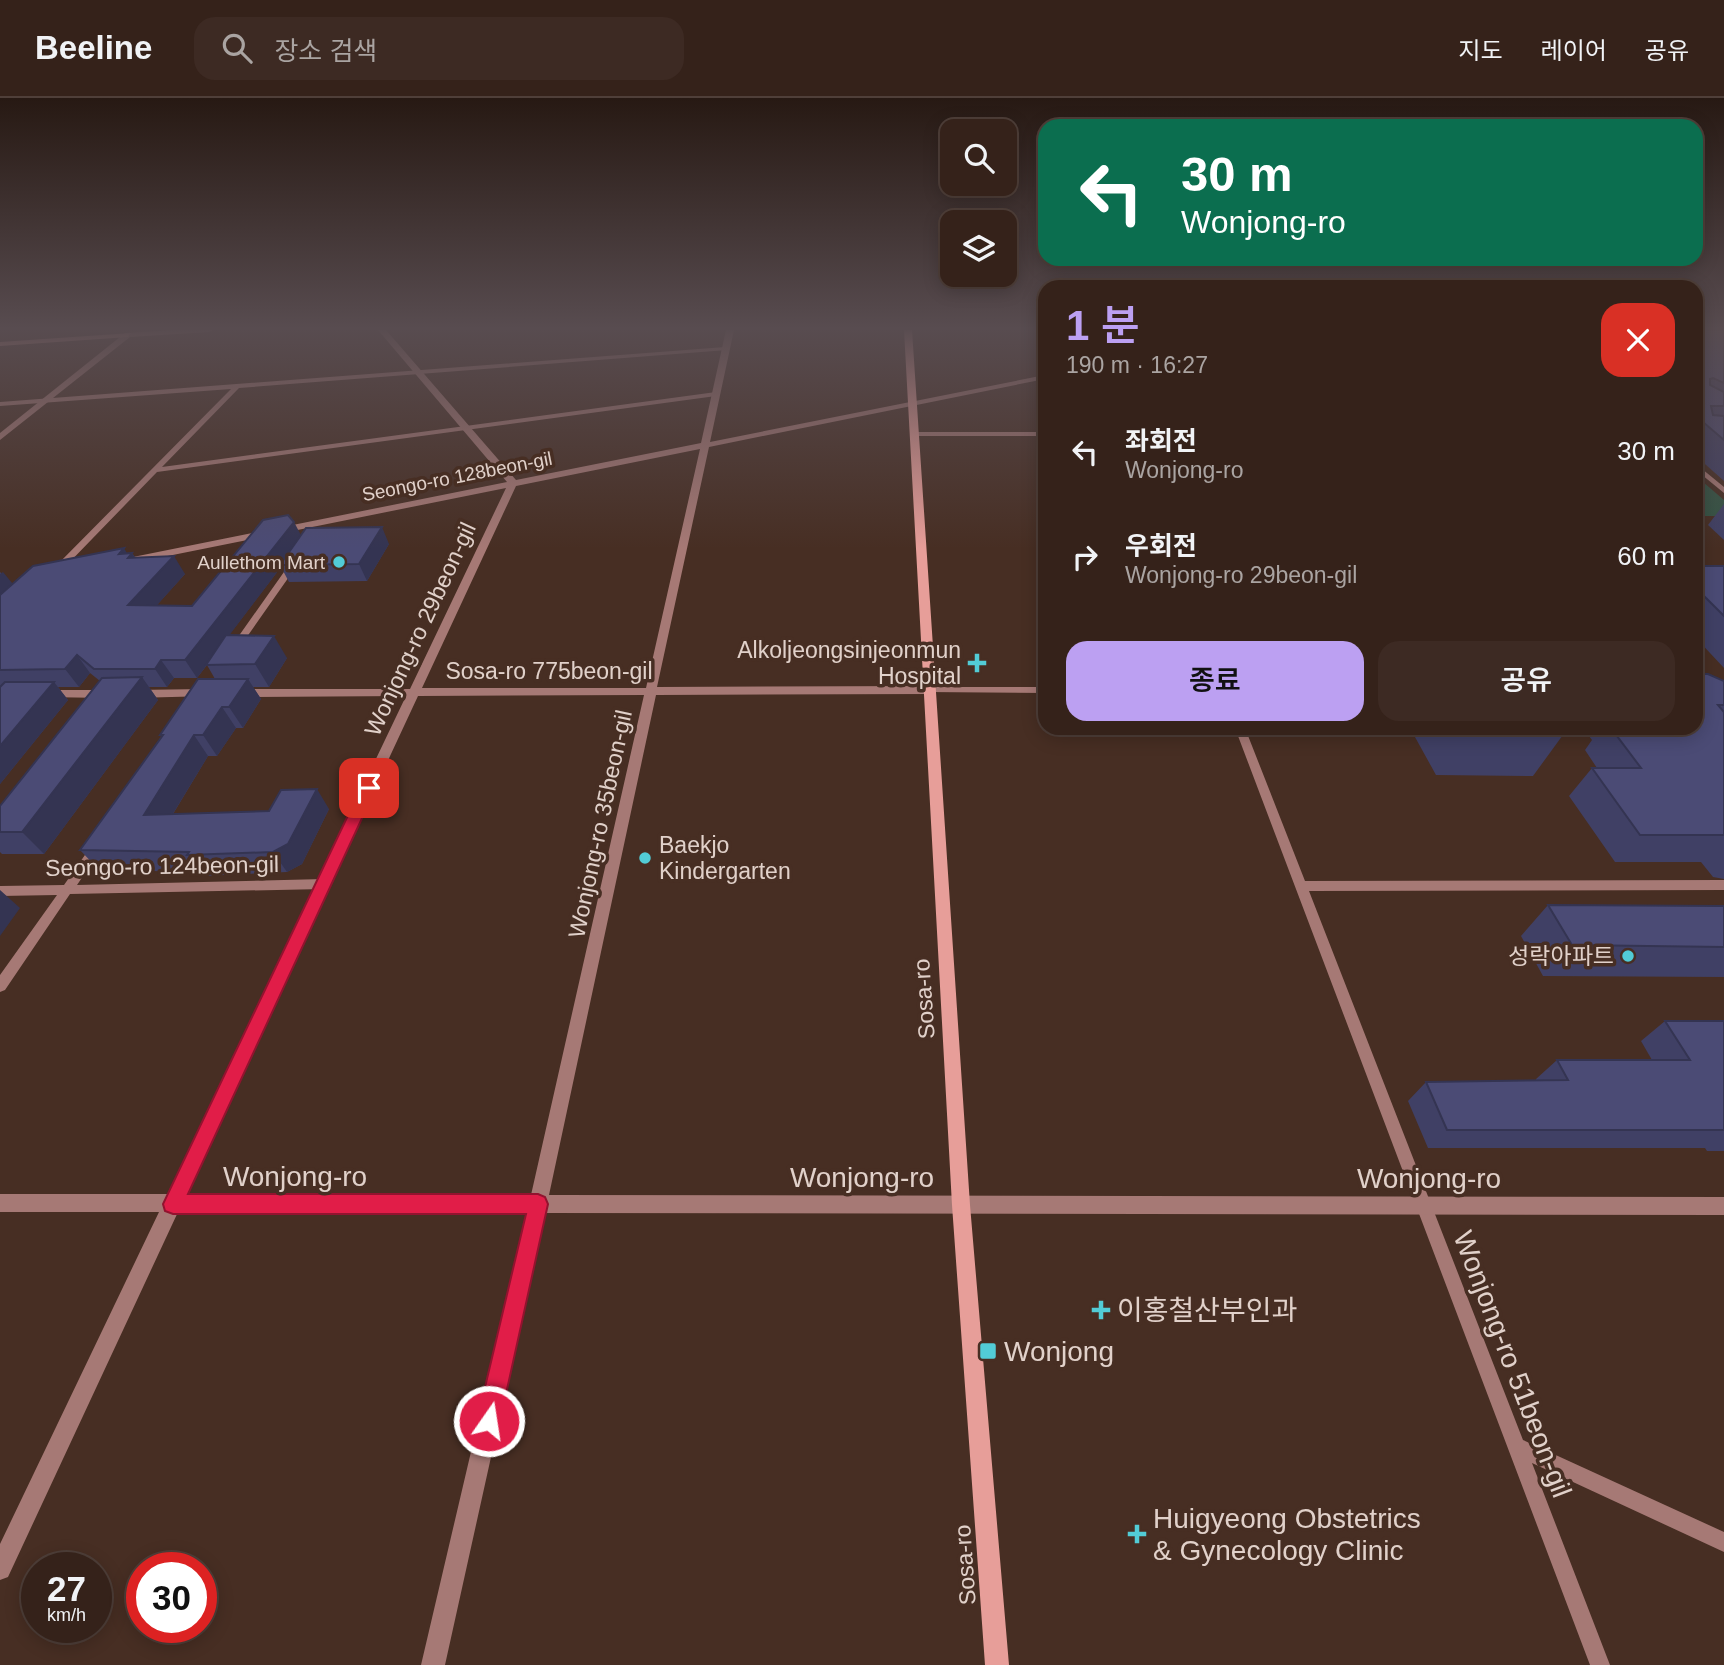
<!DOCTYPE html>
<html lang="ko">
<head>
<meta charset="utf-8">
<style>
  :root { --surface:#35221a; --page:#3d2a23; --text:#f1f3f6; --muted:#aaa4a2; --line:#4f3f39; --accent:#bca0f2 }
  body { margin:0; font-family:Helvetica,"Noto Sans KR",sans-serif; background:var(--page); color:var(--text); height:100vh; display:flex; flex-direction:column; font-size:26px; white-space:nowrap }
  * { box-sizing:border-box; margin:0 }
  p { font-size:23px; color:var(--muted) }
  .icon { flex:none; width:38px; height:38px; fill:none; stroke:currentColor; stroke-width:2; stroke-linecap:round; stroke-linejoin:round }
  .map { position:relative; flex:1; overflow:hidden }
  .side { position:absolute; left:1038px; top:182px; width:665px; height:455px; display:flex; flex-direction:column; background:var(--surface); border-radius:21px; box-shadow:0 4px 18px #0003,0 0 0 2px var(--line) }
  .side>* { flex:none }
  .guide { position:absolute; left:1038px; top:21px; width:665px; height:147px; border-radius:21px; box-shadow:0 4px 18px #0003,0 0 0 2px var(--line); background:#0b6e4f; color:#fff; overflow:hidden }
  .buttons { position:absolute; left:940px; top:21px; display:grid; gap:14px }
  .buttons a { display:grid; place-items:center; width:77px; height:77px; border-radius:14px; background:var(--surface); box-shadow:0 4px 18px #0003,0 0 0 2px var(--line); font-size:35px }
  .speed { position:absolute; left:21px; top:1454px; display:flex; gap:14px; font-size:35px; font-weight:700; text-align:center }
  .speed>* { display:grid; place-content:center; width:91px; height:91px; border-radius:50%; background:var(--surface); box-shadow:0 4px 18px #0003,0 0 0 2px var(--line); line-height:1 }
  .speed small { font-size:18px; font-weight:400 }
  .speed .limit { border:10px solid #d22; background:#fff; color:#111 }
  .pin { position:absolute; display:grid; place-items:center; width:60px; height:60px; color:#fff; margin:-30px; border-radius:14px; box-shadow:0 4px 10px #0006 }
  .me { position:absolute; width:77px; margin:-38px; rotate:13deg; stroke-linejoin:round; filter:drop-shadow(0 0 5px #0008) }
  .turn { display:flex; align-items:center; gap:24px; height:147px; padding:0 28px; font-size:32px }
  .turn .icon { width:91px; height:91px; stroke-width:2.5 }
  .turn b { display:block; font-size:49px; line-height:60px }
  .round { display:grid; place-items:center; flex:none; width:74px; height:74px; border-radius:21px; background:var(--page) }
  .overview { display:flex; align-items:center; justify-content:space-between; height:119px; padding:0 28px }
  h1 { font-size:42px; font-weight:600; line-height:52px; color:var(--accent) }
  .primary-button { display:flex; gap:14px; margin-top:auto; padding:14px 28px }
  .primary-button a { flex:1; height:80px; border-radius:21px; background:var(--accent); color:#111; font-size:28px; font-weight:600; line-height:80px; text-align:center }
  .primary-button a+a { background:var(--page); color:var(--text) }
  ul { padding:0; list-style:none }
  li { display:flex; align-items:center; gap:21px; height:105px; padding:0 28px }
  li div { flex:1 }
  li b { display:block; font-size:26px }
  li em { font-style:normal }
  header { display:flex; align-items:center; gap:42px; box-sizing:border-box; height:98px; padding:0 35px; background:var(--surface); border-bottom:2px solid var(--line) }
  header strong { font-size:33px }
  nav { display:flex; gap:38px; margin-inline-start:auto; font-size:24px }
  .search { width:490px; height:63px; background:var(--page); display:flex; align-items:center; gap:18px; box-sizing:border-box; padding:0 24px; border-radius:21px; color:var(--muted); font-size:26px }
  .map>svg:first-child { display:block }
  .green { fill:#345444 }
  .lines { fill:none; stroke-linecap:round; stroke-linejoin:round }
  .lane { fill:#a67975; fill-rule:evenodd }
  .street { fill:#a67975; fill-rule:evenodd }
  .secondary { fill:#e79e99; fill-rule:evenodd }
  .wall { fill:#404065 }
  .shaded-wall { fill:#343452 }
  .building { fill:#4b4b75; stroke:#343452; stroke-width:2 }
  .route { fill:#e11d48; stroke:#92132f; stroke-width:2 }
  .poi-dot { fill:#52ccd6; stroke:#472e23; stroke-width:2.5 }
  .labels { text-anchor:middle; stroke-width:7; stroke-linejoin:round; paint-order:stroke }
  .far-street-label { font-size:19px; fill:#e1d1ca; stroke:#472e23 }
  .far-poi-label { font-size:19px; fill:#e1d1ca; stroke:#472e23; text-anchor:end }
  .street-label { font-size:23px; fill:#e1d1ca; stroke:#472e23 }
  .poi-label { font-size:23px; fill:#e1d1ca; stroke:#472e23; text-anchor:end }
  .near-street-label { font-size:28px; fill:#e1d1ca; stroke:#472e23 }
  .near-poi-label { font-size:28px; fill:#e1d1ca; stroke:#472e23; text-anchor:start }
</style>
</head>
<body>
<header>
<strong>Beeline</strong>
<div class="search"><svg class="icon" aria-label="search" viewBox="0 0 24 24"><circle cx="10" cy="10" r="6"/><path d="M15 15l6 6"/></svg>장소 검색</div>
<nav><a>지도</a><a>레이어</a><a>공유</a></nav>
</header>
<div class="map">
<svg width="1724" height="1567" viewBox="0 0 1724 1567">
  <rect width="100%" height="100%" fill="#472e23"/>
  <path class="green" d="M 1696,378 L 1724,402 L 1724,418 L 1696,418 Z"/>
  <g class="lines">
    <path class="lane" d="M 725,249 L 728,251 L 727,252 L 239,290 L 162,369 L 716,294 L 719,296 L 716,298 L 157,374 L 61,473 L 55,473 L 55,469 L 231,291 L 0,308 L 0,304 Z
      M 911,334 L 1045,334 L 1045,338 L 911,338 Z
      M 1696,366 L 1724,389 L 1724,395 L 1696,372 Z
      M 294,463 L 298,466 L 237,553 L 231,553 L 231,549 L 291,464 Z
      M 930,589 L 1045,589 L 1045,595 L 926,594 L 925,592 Z
      M 1235,630 L 1245,630 L 1305,783 L 1724,782 L 1724,792 L 1309,793 L 1523,1342 L 1724,1434 L 1724,1454 L 1532,1365 L 1610,1567 L 1590,1567 Z
      M 98,743 L 104,747 L 77,787 L 324,781 L 328,783 L 330,786 L 328,789 L 324,791 L 70,796 L 5,892 L 0,894 L 0,877 L 57,797 L 0,798 L 0,788 L 64,787 L 94,744 Z"/>
    <path class="street" d="M 175,232 L 213,232 L 209,234 L 130,239 L 0,342 L 0,335 L 125,235 Z
      M 378,232 L 386,232 L 516,382 L 701,345 L 726,232 L 734,232 L 710,344 L 1045,277 L 1045,281 L 709,349 L 657,589 L 930,588 L 936,592 L 930,596 L 656,597 L 549,1097 L 1724,1099 L 1724,1117 L 545,1115 L 445,1567 L 421,1567 L 527,1115 L 178,1114 L 8,1479 L 0,1482 L 0,1446 L 159,1114 L 0,1114 L 0,1096 L 168,1096 L 406,598 L 239,599 L 233,595 L 239,591 L 410,591 L 506,390 L 128,466 L 123,463 L 128,460 L 507,384 ZM 700,351 L 646,590 L 422,590 L 516,388 ZM 644,597 L 531,1097 L 186,1096 L 418,598 Z
      M 205,591 L 211,595 L 209,598 L 134,600 L 128,596 L 134,592 Z
      M 47,592 L 107,592 L 113,596 L 107,600 L 43,599 L 43,593 Z"/>
    <path class="secondary" d="M 904,232 L 912,232 L 970,1107 L 1009,1567 L 985,1567 L 952,1107 Z
      M 131,235 L 128,239 L 0,248 L 0,244 Z"/>
  </g>
  <path class="wall" d="M 1696,232 L 1724,232 L 1724,383 L 1696,358 Z
    M 1724,406 L 1724,442 L 1708,427 Z
    M 301,438 L 389,446 L 367,483 L 289,484 L 281,469 L 229,537 L 287,560 L 269,589 L 253,589 L 261,601 L 243,630 L 236,630 L 217,658 L 208,658 L 173,716 L 329,711 L 302,766 L 287,774 L 203,778 L 200,774 L 99,772 L 80,752 L 161,639 L 160,637 L 215,581 L 207,567 L 197,580 L 174,580 L 167,589 L 149,589 L 158,602 L 44,756 L 2,756 L 0,754 L 0,708 L 100,583 L 90,575 L 79,589 L 58,589 L 68,602 L 0,686 L 0,474 L 12,486 L 132,455 L 135,459 L 185,476 L 156,508 L 192,508 Z
    M 1696,468 L 1724,468 L 1724,570 L 1696,540 Z
    M 1724,583 L 1724,781 L 1713,779 L 1701,764 L 1615,764 L 1569,698 L 1592,670 L 1597,670 L 1585,652 L 1592,642 L 1583,630 L 1696,630 Z
    M 1410,630 L 1568,630 L 1533,678 L 1436,677 Z
    M 1548,807 L 1724,808 L 1724,879 L 1543,878 L 1521,838 Z
    M 1665,923 L 1724,923 L 1724,1053 L 1707,1053 L 1705,1050 L 1428,1050 L 1408,1003 L 1426,984 L 1536,983 L 1536,981 L 1557,962 L 1652,962 L 1641,943 Z"/>
  <path class="shaded-wall" d="M 294,424 L 303,441 L 280,467 L 281,469 L 197,580 L 185,562 Z
    M 382,429 L 389,446 L 367,483 L 359,466 Z
    M 124,450 L 129,459 L 132,455 L 144,473 L 119,456 Z
    M 174,458 L 185,476 L 141,525 L 128,507 Z
    M 3,474 L 17,491 L 0,509 L 0,476 Z
    M 274,538 L 287,560 L 269,589 L 255,566 Z
    M 77,557 L 90,575 L 79,589 L 65,571 Z
    M 161,562 L 174,580 L 167,589 L 155,571 Z
    M 142,579 L 158,602 L 44,756 L 22,734 Z
    M 248,581 L 261,601 L 243,630 L 229,609 Z
    M 54,584 L 68,602 L 0,686 L 0,648 Z
    M 222,609 L 236,630 L 217,658 L 203,637 Z
    M 194,637 L 208,658 L 160,737 L 144,717 Z
    M 317,691 L 329,711 L 302,766 L 287,774 L 273,754 Z
    M 0,792 L 20,810 L 0,838 Z"/>
  <path class="building" d="M 1696,232 L 1724,232 L 1724,285 L 1713,280 L 1710,281 L 1710,287 L 1724,294 L 1724,308 L 1711,308 L 1713,317 L 1724,318 L 1724,342 L 1696,318 Z
    M 288,417 L 294,424 L 185,562 L 161,562 L 155,571 L 94,571 L 77,557 L 65,571 L 0,572 L 0,497 L 33,468 L 124,450 L 119,456 L 132,455 L 128,460 L 174,458 L 128,507 L 192,508 L 263,422 Z
    M 382,429 L 359,466 L 280,467 L 306,430 Z
    M 1696,468 L 1724,468 L 1724,518 L 1696,490 Z
    M 226,537 L 274,538 L 255,566 L 206,567 Z
    M 1696,576 L 1708,576 L 1724,583 L 1724,607 L 1718,607 L 1724,614 L 1724,737 L 1640,737 L 1592,670 L 1641,670 L 1611,630 L 1696,630 Z
    M 142,579 L 22,734 L 0,734 L 0,708 L 102,580 Z
    M 198,581 L 248,581 L 229,609 L 222,609 L 203,637 L 194,637 L 144,717 L 269,713 L 281,692 L 317,691 L 288,746 L 273,754 L 187,757 L 189,754 L 80,752 L 163,637 L 160,637 Z
    M 5,584 L 54,584 L 0,648 L 0,589 Z
    M 1548,807 L 1724,808 L 1724,849 L 1572,847 Z
    M 1665,923 L 1724,923 L 1724,1032 L 1447,1032 L 1426,984 L 1568,982 L 1557,962 L 1690,962 Z"/>
  <linearGradient id="sky" x2="0" y2="1"><stop stop-color="#271913"/><stop offset="0.51" stop-color="#584c50"/><stop offset="1" stop-color="#584c50" stop-opacity="0"/></linearGradient>
  <rect width="1724" height="451" fill="url(#sky)"/>
  <path class="route" d="M 369,685 L 376,690 L 188,1096 L 538,1096 L 545,1099 L 548,1106 L 500,1323 L 497,1331 L 489,1335 L 480,1331 L 477,1323 L 526,1116 L 173,1116 L 165,1113 L 163,1106 L 361,690 Z"/>
  <g class="poi-dot">
    <circle cx="339" cy="464" r="7"/>
    <path d="M973.5 554.5h7v7h7v7h-7v7h-7v-7h-7v-7h7z"/>
    <circle cx="645" cy="760" r="7"/>
    <circle cx="1628" cy="858" r="7"/>
    <path d="M1097.5 1201.5h7v7h7v7h-7v7h-7v-7h-7v-7h7z"/>
    <rect x="979" y="1244" width="18" height="18" rx="3.5"/>
    <path d="M1133.5 1425.5h7v7h7v7h-7v7h-7v-7h-7v-7h7z"/>
  </g>
  <g class="labels">
    <g class="far-street-label">
      <text transform="translate(457 378) rotate(-11)" y="7">Seongo-ro 128beon-gil</text>
    </g>
    <g class="far-poi-label">
      <text x="325" y="471">Aullethom Mart</text>
    </g>
    <g class="street-label">
      <text transform="translate(420 531) rotate(-65)" y="8">Wonjong-ro 29beon-gil</text>
      <text x="549" y="581">Sosa-ro 775beon-gil</text>
      <text transform="translate(600 726) rotate(-78)" y="8">Wonjong-ro 35beon-gil</text>
      <text transform="translate(162 768) rotate(-1)" y="8">Seongo-ro 124beon-gil</text>
      <text transform="translate(924 901) rotate(-94)" y="8">Sosa-ro</text>
      <text transform="translate(965 1467) rotate(-94)" y="8">Sosa-ro</text>
    </g>
    <g class="poi-label">
      <text x="961" y="560">Alkoljeongsinjeonmun<tspan x="961" dy="26">Hospital</tspan></text>
      <text x="659" y="755" text-anchor="start">Baekjo<tspan x="659" dy="26">Kindergarten</tspan></text>
      <text x="1614" y="866">성락아파트</text>
    </g>
    <g class="near-street-label">
      <text x="295" y="1088">Wonjong-ro</text>
      <text x="862" y="1089">Wonjong-ro</text>
      <text x="1429" y="1090">Wonjong-ro</text>
      <text transform="translate(1513 1266) rotate(69)" y="10">Wonjong-ro 51beon-gil</text>
    </g>
    <g class="near-poi-label">
      <text x="1117" y="1222">이홍철산부인과</text>
      <text x="1004" y="1263">Wonjong</text>
      <text x="1153" y="1430">Huigyeong Obstetrics<tspan x="1153" dy="32">&amp; Gynecology Clinic</tspan></text>
    </g>
  </g>
</svg>
<div class="buttons">
<a><svg class="icon" aria-label="search" viewBox="0 0 24 24"><circle cx="10" cy="10" r="6"/><path d="M15 15l6 6"/></svg></a>
<a><svg class="icon" aria-label="layers" viewBox="0 0 24 24"><path d="M12 4l9 5-9 5-9-5zM3 14l9 5 9-5"/></svg></a>
</div>
<div class="speed"><div>27<small>km/h</small></div><div class="limit">30</div></div>
<div class="pin" style="left:369px;top:690px;background:#d93025"><svg class="icon" aria-label="arrive" viewBox="0 0 24 24"><path d="M6 21V4h12l-3 4 3 4H6"/></svg></div>
<svg class="me" style="left:489px;top:1323px" viewBox="-20 -20 40 40"><circle r="17" fill="#e11d48" stroke="#fff" stroke-width="3"/><path d="M0-11L8 9 0 5-8 9z" fill="#fff"/></svg>
<div class="guide">
<div class="turn"><svg class="icon" aria-label="left" viewBox="0 0 24 24"><path d="M17 20v-9H6M10 6l-5 5 5 5"/></svg><div><b>30 m</b>Wonjong-ro</div></div>
</div>
<section class="side">
<div class="overview"><div><h1>1 분</h1><p>190 m · 16:27</p></div><a class="round" style="background:#d93025;color:#fff"><svg class="icon" aria-label="close" viewBox="0 0 24 24"><path d="M6 6l12 12M18 6L6 18"/></svg></a></div>
<ul>
<li><svg class="icon" aria-label="left" viewBox="0 0 24 24"><path d="M17 20v-9H6M10 6l-5 5 5 5"/></svg><div><b>좌회전</b><p>Wonjong-ro</p></div><em>30 m</em></li>
<li><svg class="icon" aria-label="right" viewBox="0 0 24 24"><path d="M7 20v-9h11M14 6l5 5-5 5"/></svg><div><b>우회전</b><p>Wonjong-ro 29beon-gil</p></div><em>60 m</em></li>
</ul>
<div class="primary-button"><a>종료</a><a>공유</a></div>
</section>
</div>
</body>
</html>
